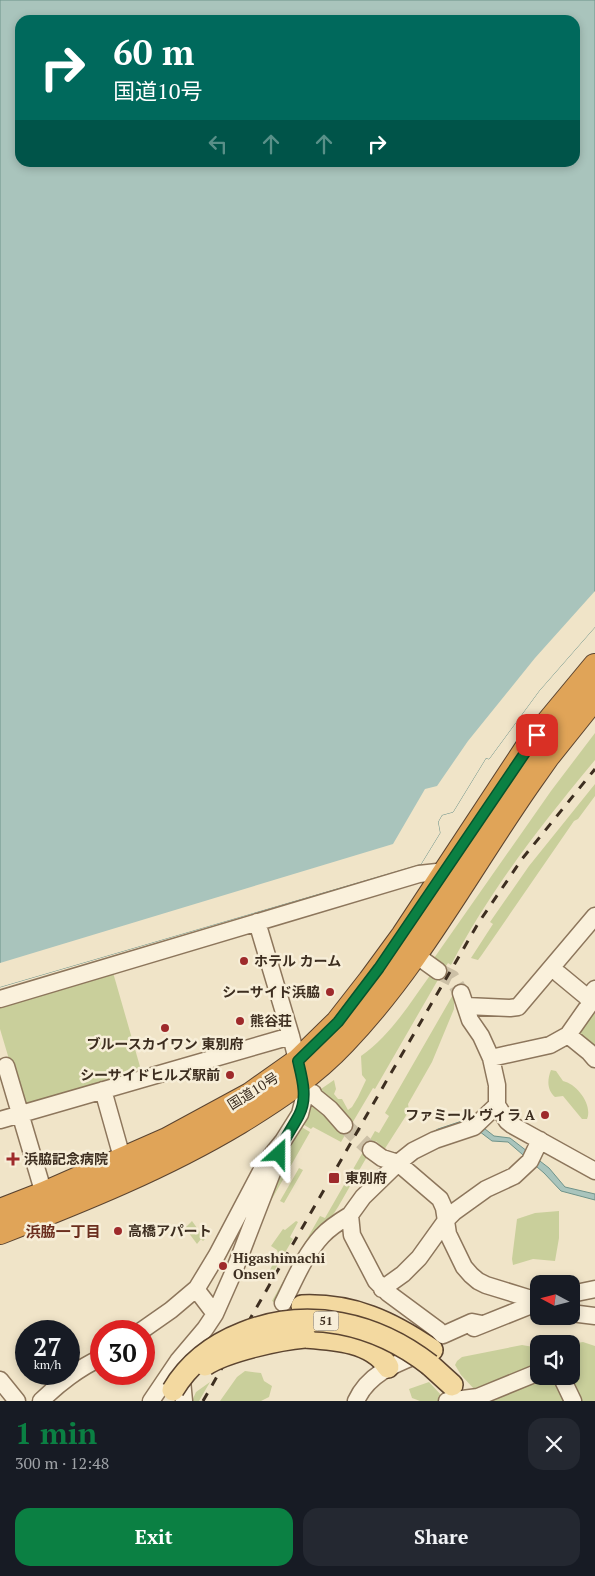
<!DOCTYPE html>
<html lang="en">
<head>
<meta charset="utf-8">
<style>
  :root { --surface:#171b24; --page:#242831; --text:#f1f3f6; --muted:#9ea1a6; --accent:#0b8043 }
  body { margin:0; font-family:"PT Serif","Noto Sans JP",serif; background:var(--page); color:var(--text); height:100vh; display:flex; flex-direction:column; font-size:19px; white-space:nowrap }
  * { box-sizing:border-box; margin:0 }
  p { font-size:16px; color:var(--muted) }
  .icon { flex:none; width:28px; height:28px; fill:none; stroke:currentColor; stroke-width:2; stroke-linecap:round; stroke-linejoin:round }
  .map { position:relative; height:1401px; overflow:hidden }
  .sheet { display:flex; flex-direction:column; background:var(--surface); flex:1 }
  .sheet>* { flex:none }
  .top-card { position:absolute; left:15px; top:15px; width:565px; height:152px; border-radius:15px; box-shadow:0 2px 8px #0003; background:#00695c; color:#fff; overflow:hidden }
  .needle { width:32px; rotate:277deg }
  .buttons { position:absolute; left:530px; top:1275px; display:grid; gap:10px }
  .buttons a { display:grid; place-items:center; width:50px; height:50px; border-radius:10px; background:var(--surface); box-shadow:0 2px 8px #0003; font-size:25px }
  .speed { position:absolute; left:15px; top:1320px; display:flex; gap:10px; font-size:25px; font-weight:700; text-align:center }
  .speed>* { display:grid; place-content:center; width:65px; height:65px; border-radius:50%; background:var(--surface); box-shadow:0 2px 8px #0003; line-height:1 }
  .speed small { font-size:12px; font-weight:400 }
  .speed .limit { border:8px solid #d22; background:#fff; color:#111 }
  .pin { position:absolute; display:grid; place-items:center; width:42px; height:42px; color:#fff; margin:-21px; border-radius:10px; box-shadow:0 2px 8px #0006 }
  .me { position:absolute; width:55px; margin:-28px; rotate:24deg; stroke-linejoin:round; filter:drop-shadow(0 0 4px #0008) }
  .turn { display:flex; align-items:center; gap:18px; height:105px; padding:0 15px; font-size:22px }
  .turn .icon { width:65px; height:65px; stroke-width:2.5 }
  .turn b { display:block; font-size:35px; line-height:42px }
  .lanes { display:flex; align-items:center; height:48px; padding:0 15px; background:#0003; justify-content:center; gap:25px; direction:ltr }
  .lanes .off { opacity:.35 }
  .round { display:grid; place-items:center; flex:none; width:52px; height:52px; border-radius:15px; background:var(--page) }
  .head { display:flex; align-items:center; justify-content:space-between; height:85px; padding:0 15px }
  h1 { font-size:30px; font-weight:700; line-height:38px; color:var(--accent) }
  .action { display:flex; gap:10px; margin-top:auto; padding:10px 15px }
  .action a { flex:1; height:58px; border-radius:15px; background:var(--accent); color:#fff; font-size:20px; font-weight:700; line-height:58px; text-align:center }
  .action a+a { background:var(--page); color:var(--text) }
  .map>svg:first-child { display:block }
  .green { fill:#c9cf9b }
  .water { fill:#a9c4bc; stroke:#6f938a; fill-rule:evenodd }
  .pier { fill:#f0e4c8 }
  .lines { fill:none; stroke-linecap:round; stroke-linejoin:round }
  .minor-tunnel { stroke:#ccc0a6; stroke-width:16; stroke-dasharray:16 8; stroke-linecap:butt }
  .minor-casing { stroke:#8d765c; stroke-width:19 }
  .major-casing { stroke:#5b4430; stroke-width:24 }
  .highway-casing { stroke:#5b4430; stroke-width:26 }
  .minor { stroke:#faf1dc; stroke-width:16 }
  .major { stroke:#f3d9a0; stroke-width:21 }
  .highway { stroke:#e0a458; stroke-width:24 }
  .rail { stroke:#3d2e20; stroke-width:3; stroke-dasharray:9 9; stroke-linecap:butt }
  .major-bridge-casing { stroke:#5b4430; stroke-width:24; stroke-linecap:butt }
  .major-bridge { stroke:#f3d9a0; stroke-width:21 }
  .route-casing { stroke:#07532c; stroke-width:12 }
  .route { stroke:#0b8043; stroke-width:9 }
  .poi-dot { fill:#9e2a2b; stroke:#f7eed8; stroke-width:2 }
  .labels { text-anchor:middle; stroke-width:5; stroke-linejoin:round; paint-order:stroke }
  .shield { fill:#f7eed8; stroke:#756857; stroke-width:1 }
  .shield-label { font-size:12px; font-weight:bold; fill:#3d2e20 }
  .poi-label { font-size:14px; font-weight:bold; fill:#3d2e20; stroke:#f7eed8; text-anchor:start }
  .street-label { font-size:14px; fill:#3d2e20; stroke:#f7eed8 }
  .neighbourhood-label { font-size:15px; font-weight:bold; fill:#6b2e1e; stroke:#f7eed8 }
</style>
</head>
<body>
<div class="map">
<svg width="595" height="1401" viewBox="0 0 595 1401">
  <rect width="100%" height="100%" fill="#f0e4c8"/>
  <path class="green" d="M 595,733 L 595,760 C 541,825 490,890 451,965 L 448,963 L 444,969 L 432,961 L 551,791 Z
    M 595,784 L 595,796 L 578,819 L 574,821 L 481,956 L 478,960 L 471,958 L 493,924 L 490,922 L 529,866 Z
    M 112,969 L 141,1070 L 23,1106 L 0,1029 L 0,1002 Z
    M 431,974 L 439,978 L 375,1089 L 373,1088 L 341,1142 L 313,1127 L 311,1129 L 299,1122 L 321,1089 L 334,1080 L 336,1089 L 334,1094 L 338,1099 L 342,1099 L 348,1110 L 352,1107 L 358,1097 L 366,1080 L 362,1075 L 361,1056 C 391,1035 410,1003 431,974 Z
    M 454,993 L 454,1009 L 432,1062 L 408,1104 L 409,1111 L 384,1150 L 376,1141 L 338,1207 L 276,1303 L 272,1301 L 320,1216 L 325,1218 L 375,1131 L 379,1133 L 389,1116 L 385,1113 Z
    M 595,1006 L 595,1052 L 578,1037 L 577,1029 Z
    M 551,1070 L 556,1071 L 563,1081 C 577,1084 593,1105 587,1119 L 582,1119 L 563,1096 L 555,1097 C 547,1090 547,1080 551,1070 Z
    M 298,1125 L 310,1132 L 264,1213 L 280,1165 Z
    M 299,1168 L 303,1170 L 284,1203 L 280,1201 Z
    M 559,1211 L 559,1238 L 555,1261 L 533,1259 L 513,1265 L 512,1259 L 517,1219 L 535,1213 Z
    M 192,1221 L 205,1239 L 203,1241 L 201,1239 L 197,1244 L 185,1228 Z
    M 296,1221 L 298,1222 L 290,1237 L 293,1239 L 271,1276 L 270,1276 L 270,1270 L 278,1253 L 277,1250 L 271,1246 L 283,1229 L 285,1230 Z
    M 583,1342 L 595,1346 L 595,1401 L 576,1401 L 564,1376 L 571,1376 L 571,1344 Z
    M 522,1345 L 539,1348 L 539,1367 L 475,1390 L 461,1375 L 455,1365 L 457,1361 L 462,1357 Z
    M 245,1371 L 261,1373 L 264,1381 L 272,1386 L 269,1397 L 261,1401 L 220,1401 L 237,1377 Z
    M 541,1376 L 556,1376 L 569,1401 L 478,1401 Z
    M 210,1382 L 199,1401 L 192,1401 L 196,1392 Z
    M 429,1382 L 441,1395 L 439,1397 L 441,1401 L 420,1401 L 412,1398 L 409,1389 Z"/>
  <path class="water" d="M 0,0 L 595,0 L 595,627 L 539,691 L 489,759 L 486,758 L 453,812 L 442,815 L 438,822 L 440,833 L 421,864 L 0,987 ZM 20,20 L 575,20 L 575,162 L 20,162 Z
    M 471,1118 L 494,1136 L 510,1138 L 549,1168 L 565,1187 L 595,1194 L 595,1200 L 561,1191 L 544,1173 L 508,1142 L 492,1141 L 471,1125 L 398,1158 L 391,1153 L 397,1153 L 438,1129 Z"/>
  <path class="pier" d="M 595,591 L 595,627 L 539,691 L 489,759 L 486,758 L 453,812 L 442,815 L 438,822 L 440,833 L 421,864 L 0,987 L 0,963 L 393,844 L 425,789 L 437,786 L 468,741 L 535,658 Z"/>
  <g class="lines">
    <path class="minor-tunnel" d="M 438,971 L 452,978 L 461,993
      M 344,1125 L 371,1150"/>
    <defs>
      <path id="minor" d="M 257,922 L 291,1036
        M 406,948 L 438,971
        M 559,974 L 588,998
        M 461,993 L 470,1020 L 481,1036 L 491,1058 L 550,1045 L 568,1035 L 589,1052 L 595,1059
        M 0,999 L 419,874 L 437,872 L 443,875
        M 466,1006 L 510,1008 L 518,1007 L 595,916
        M 568,1035 L 589,1005 L 588,998 L 595,989
        M 6,1066 L 44,1194
        M 103,1090 L 123,1161
        M 313,1093 L 314,1096 L 330,1109 L 344,1125
        M 497,1105 L 507,1121 L 512,1125 L 595,1171
        M 0,1120 L 291,1036 L 302,1080 L 304,1098 L 300,1114 L 283,1141 L 266,1162 L 217,1255 L 197,1288 L 171,1310 L 141,1331
        M 371,1150 L 382,1158 L 398,1163 L 440,1199 L 444,1208 L 448,1234 L 464,1267 L 471,1275 L 478,1281 L 486,1285 L 528,1298 L 539,1306
        M 196,1289 L 215,1314
        M 382,1289 L 403,1274 L 419,1258 L 447,1219 L 454,1212 L 486,1189 L 514,1176 L 530,1161 L 540,1140
        M 571,1294 L 595,1289
        M 283,1303 C 294,1281 305,1254 322,1236 C 330,1227 340,1221 350,1215
        M 571,1313 L 595,1316
        M 482,1324 L 472,1322 L 443,1335 L 438,1330 L 388,1293 L 376,1281 L 352,1235 L 350,1215 L 363,1197 L 398,1163 L 413,1151 L 435,1140 L 474,1127 L 497,1105 L 497,1085 L 491,1058
        M 474,1328 L 539,1302
        M 181,1370 L 184,1401
        M 561,1376 L 573,1401
        M 0,1380 L 17,1401
        M 41,1401 C 57,1385 80,1367 101,1358
        M 151,1401 L 178,1361 L 205,1329 L 215,1314 L 234,1271 L 278,1157
        M 356,1401 C 369,1372 398,1363 425,1352
        M 447,1401 L 478,1397 L 539,1372"/>
      <path id="major" d="M 302,1306 C 353,1304 391,1322 432,1350
        M 305,1337 C 333,1339 372,1341 388,1367
        M 430,1365 L 452,1385"/>
      <path id="highway" d="M 0,1211 L 44,1194 L 167,1140 L 250,1095 L 298,1061 L 338,1022 L 370,981 L 403,936 L 527,748 L 595,666
        M 0,1232 C 82,1200 164,1167 239,1122 C 277,1099 314,1074 344,1042 C 417,966 468,870 528,784 L 547,757 L 595,697"/>
    </defs>
    <use href="#minor" class="minor-casing"/>
    <use href="#major" class="major-casing"/>
    <use href="#highway" class="highway-casing"/>
    <use href="#minor" class="minor"/>
    <use href="#major" class="major"/>
    <use href="#highway" class="highway"/>
    <path class="rail" d="M 238,1356 L 256,1323
      M 203,1401 L 380,1092 L 479,922 L 522,859 L 595,769"/>
    <defs>
      <path id="major-bridge" d="M 205,1365 C 226,1351 280,1339 305,1337
        M 173,1390 C 189,1363 215,1344 243,1333 C 308,1307 376,1323 430,1365"/>
    </defs>
    <use href="#major-bridge" class="major-bridge-casing"/>
    <use href="#major-bridge" class="major-bridge"/>
  </g>
  <g class="lines">
    <defs>
      <path id="route" d="M 279,1154 C 283,1139 292,1129 299,1115 C 308,1098 302,1078 298,1061 L 338,1022 L 379,968 L 537,735"/>
    </defs>
    <use href="#route" class="route-casing"/>
    <use href="#route" class="route"/>
  </g>
  <g class="poi-dot">
    <circle cx="244" cy="961" r="5"/>
    <circle cx="330" cy="992" r="5"/>
    <circle cx="240" cy="1021" r="5"/>
    <circle cx="165" cy="1028" r="5"/>
    <circle cx="230" cy="1075" r="5"/>
    <circle cx="545" cy="1115" r="5"/>
    <path d="M10.5 1151.5h5v5h5v5h-5v5h-5v-5h-5v-5h5z"/>
    <rect x="328" y="1172" width="12" height="12" rx="2.5"/>
    <circle cx="118" cy="1231" r="5"/>
    <circle cx="223" cy="1266" r="5"/>
  </g>
  <g class="labels">
    <rect class="shield" x="313.5" y="1311.5" width="25" height="19" rx="4"/>
    <g class="shield-label">
      <text x="326" y="1325">51</text>
    </g>
    <g class="poi-label">
      <text x="254" y="966">ホテル カーム</text>
      <text x="320" y="997" text-anchor="end">シーサイド浜脇</text>
      <text x="250" y="1026">熊谷荘</text>
      <text x="165" y="1049" text-anchor="middle">ブルースカイワン 東別府</text>
      <text x="220" y="1080" text-anchor="end">シーサイドヒルズ駅前</text>
      <text x="535" y="1120" text-anchor="end">ファミール ヴィラ A</text>
      <text x="24" y="1164">浜脇記念病院</text>
      <text x="345" y="1183">東別府</text>
      <text x="128" y="1236">高橋アパート</text>
      <text x="233" y="1263">Higashimachi<tspan x="233" dy="16">Onsen</tspan></text>
    </g>
    <g class="street-label">
      <text transform="translate(253 1091) rotate(-32)" y="5">国道10号</text>
    </g>
    <g class="neighbourhood-label">
      <text x="63" y="1237">浜脇一丁目</text>
    </g>
  </g>
</svg>
<div class="buttons">
<a><svg class="needle" viewBox="-14 -14 28 28"><path d="M0-13l5 13h-10z" fill="#e53935"/><path d="M0 13l5-13h-10z" fill="#9ea1a6"/></svg></a>
<a><svg class="icon" aria-label="sound" viewBox="0 0 24 24"><path d="M4 9h4l5-4v14l-5-4H4zM17 9q2 3 0 6"/></svg></a>
</div>
<div class="speed"><div>27<small>km/h</small></div><div class="limit">30</div></div>
<div class="pin" style="left:537px;top:735px;background:#d93025"><svg class="icon" aria-label="arrive" viewBox="0 0 24 24"><path d="M6 21V4h12l-3 4 3 4H6"/></svg></div>
<svg class="me" style="left:279px;top:1154px" viewBox="-20 -20 40 40"><path d="M0-17L14 15 0 8-14 15z" fill="#0b8043" stroke="#fff" stroke-width="4"/></svg>
<div class="top-card">
<div class="turn"><svg class="icon" aria-label="right" viewBox="0 0 24 24"><path d="M7 20v-9h11M14 6l5 5-5 5"/></svg><div><b>60 m</b>国道10号</div></div>
<div class="lanes"><svg class="icon off" aria-label="left" viewBox="0 0 24 24"><path d="M17 20v-9H6M10 6l-5 5 5 5"/></svg><svg class="icon off" aria-label="ahead" viewBox="0 0 24 24"><path d="M12 20V5M6 11l6-6 6 6"/></svg><svg class="icon off" aria-label="ahead" viewBox="0 0 24 24"><path d="M12 20V5M6 11l6-6 6 6"/></svg><svg class="icon" aria-label="right" viewBox="0 0 24 24"><path d="M7 20v-9h11M14 6l5 5-5 5"/></svg></div>
</div>
</div>
<section class="sheet">
<div class="head"><div><h1>1 min</h1><p>300 m · 12:48</p></div><a class="round"><svg class="icon" aria-label="close" viewBox="0 0 24 24"><path d="M6 6l12 12M18 6L6 18"/></svg></a></div>
<div class="action"><a>Exit</a><a>Share</a></div>
</section>
</body>
</html>
